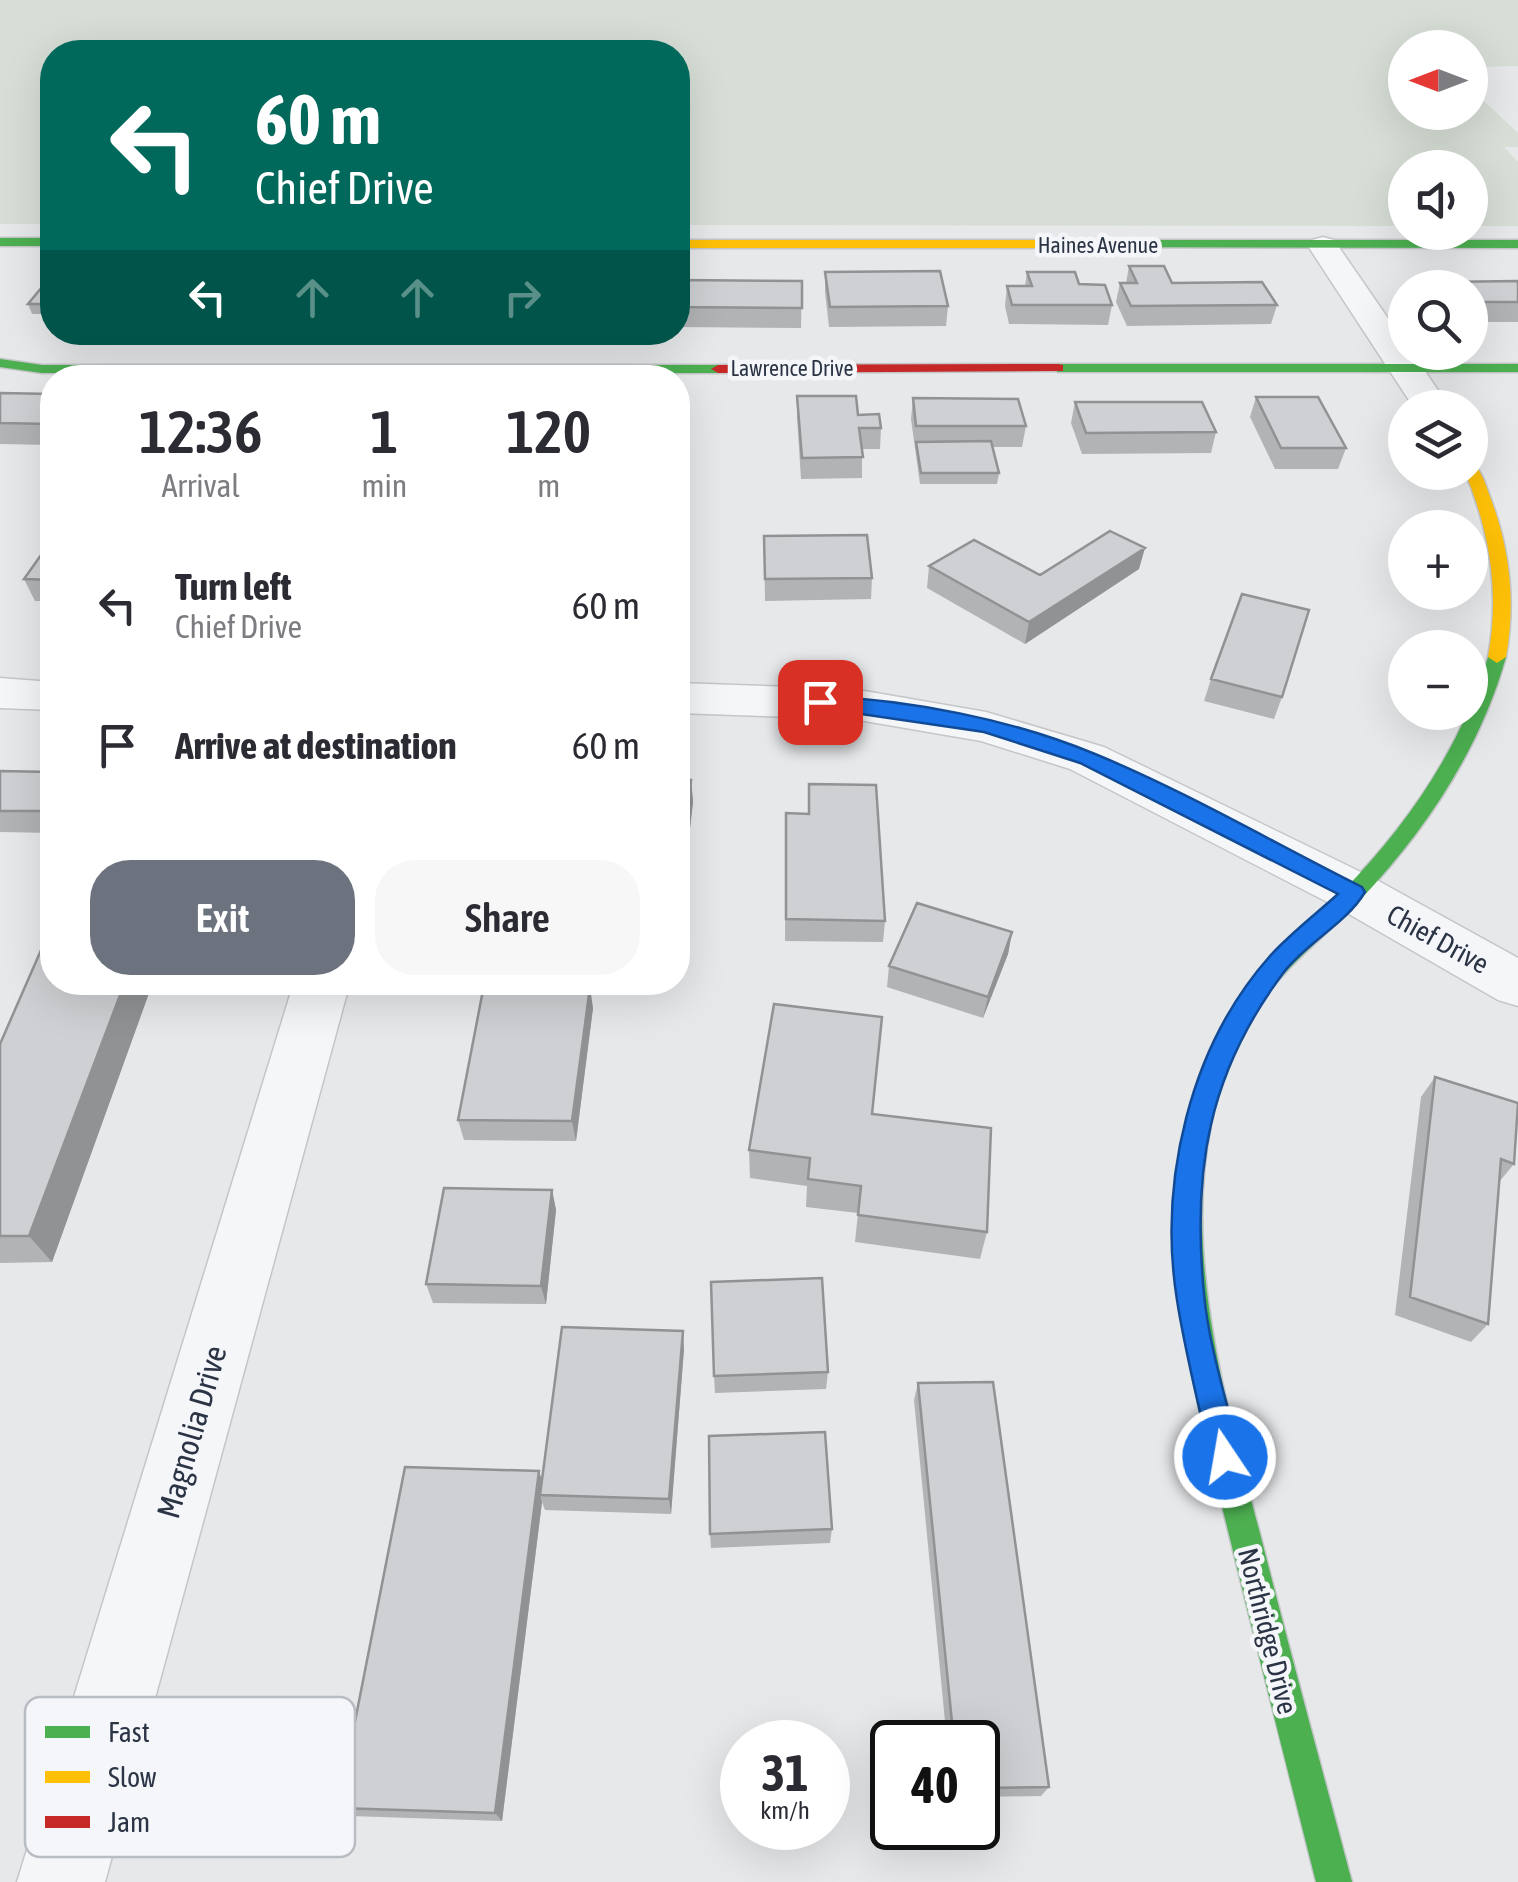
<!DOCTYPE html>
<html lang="en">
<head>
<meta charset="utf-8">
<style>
  :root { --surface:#fff; --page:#f7f7f7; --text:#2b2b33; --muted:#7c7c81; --accent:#6c737f }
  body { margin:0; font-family:"Asap Condensed",sans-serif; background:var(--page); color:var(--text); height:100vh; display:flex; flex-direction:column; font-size:38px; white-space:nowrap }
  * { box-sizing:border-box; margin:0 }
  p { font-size:32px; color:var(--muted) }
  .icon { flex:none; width:55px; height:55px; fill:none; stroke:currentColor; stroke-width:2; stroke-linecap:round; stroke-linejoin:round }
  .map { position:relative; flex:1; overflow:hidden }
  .details { position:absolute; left:40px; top:365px; width:650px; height:630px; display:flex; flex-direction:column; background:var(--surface); border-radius:40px; box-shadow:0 10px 40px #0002 }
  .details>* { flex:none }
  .top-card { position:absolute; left:40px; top:40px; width:650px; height:305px; border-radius:40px; box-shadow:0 10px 40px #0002; background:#00695c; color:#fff; overflow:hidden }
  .needle { width:65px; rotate:270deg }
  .buttons { position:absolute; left:1388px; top:30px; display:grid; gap:20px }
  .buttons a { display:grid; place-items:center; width:100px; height:100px; border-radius:50%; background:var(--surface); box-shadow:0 10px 40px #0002; font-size:50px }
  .speed { position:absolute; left:720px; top:1720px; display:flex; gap:20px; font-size:50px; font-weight:700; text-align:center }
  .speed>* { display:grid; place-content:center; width:130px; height:130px; border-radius:50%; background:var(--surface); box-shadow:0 10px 40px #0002; line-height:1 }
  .speed small { font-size:25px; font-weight:400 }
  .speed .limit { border:5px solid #111; border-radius:15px; background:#fff; color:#111 }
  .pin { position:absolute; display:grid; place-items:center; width:85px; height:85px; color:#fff; margin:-42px; border-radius:20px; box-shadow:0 5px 15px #0006 }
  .me { position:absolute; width:110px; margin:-55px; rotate:348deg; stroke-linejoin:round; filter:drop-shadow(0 0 8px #0008) }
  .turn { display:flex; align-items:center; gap:35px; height:210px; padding:0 50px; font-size:45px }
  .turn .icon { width:130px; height:130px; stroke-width:2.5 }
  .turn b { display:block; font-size:70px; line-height:85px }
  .lanes { display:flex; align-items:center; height:95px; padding:0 50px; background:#0003; justify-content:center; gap:50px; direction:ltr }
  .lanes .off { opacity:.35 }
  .eta { display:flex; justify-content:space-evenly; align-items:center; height:170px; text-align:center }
  .eta b { font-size:60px; font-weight:600; line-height:70px }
  .primary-button { display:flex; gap:20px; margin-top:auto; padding:20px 50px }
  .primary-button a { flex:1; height:115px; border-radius:40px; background:var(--accent); color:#fff; font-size:40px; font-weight:600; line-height:115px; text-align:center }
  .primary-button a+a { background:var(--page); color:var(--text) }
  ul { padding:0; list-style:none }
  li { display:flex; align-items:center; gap:30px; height:140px; padding:0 50px }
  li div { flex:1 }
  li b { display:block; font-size:38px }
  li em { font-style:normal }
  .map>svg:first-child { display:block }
  .green { fill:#d6ded6 }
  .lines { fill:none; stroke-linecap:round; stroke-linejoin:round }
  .street-casing { stroke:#c4c6c8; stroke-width:3 }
  .fast-casing { stroke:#c4c6c8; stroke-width:3 }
  .slow-casing { stroke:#c4c6c8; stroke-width:3 }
  .jam-casing { stroke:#c4c6c8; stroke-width:3 }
  .street { fill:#f5f6f7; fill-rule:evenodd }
  .fast { fill:#4caf50; fill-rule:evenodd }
  .slow { fill:#ffc107; fill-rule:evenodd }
  .jam { fill:#c62828; fill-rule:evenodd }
  .wall { fill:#b1b3b5 }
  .shaded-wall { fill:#909294 }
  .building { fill:#ced0d3; stroke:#909294; stroke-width:2.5 }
  .route { fill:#1a73e8; stroke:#114b97; stroke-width:2.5 }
  .labels { text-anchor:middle; stroke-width:9; stroke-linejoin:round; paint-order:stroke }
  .far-street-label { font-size:22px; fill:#2b3445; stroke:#f4f6f9 }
  .street-label { font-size:28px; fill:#2b3445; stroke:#f4f6f9 }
  .near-street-label { font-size:32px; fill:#2b3445; stroke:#f4f6f9 }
  .key { fill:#f4f6f9; stroke:#b8bcc3; stroke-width:2.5 }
  .key-label { font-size:28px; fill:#2b3445 }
</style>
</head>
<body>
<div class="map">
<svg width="1518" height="1882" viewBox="0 0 1518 1882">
  <rect width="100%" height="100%" fill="#e6e8ea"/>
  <path class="green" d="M 0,0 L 1518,0 L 1518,66 L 1470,67 L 1470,48 L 1405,48 L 1405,112 L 1470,112 L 1470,88 L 1518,133 L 1518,147 L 1504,147 L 1518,162 L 1518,226 L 1470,226 L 1470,168 L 1405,168 L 1405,226 L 678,225 L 678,52 L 52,52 L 52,224 L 0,224 Z"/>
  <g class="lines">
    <defs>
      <path id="street" d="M 1323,237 L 1334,240 L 1405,343 L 1405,352 L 1412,352 L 1450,408 L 1414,408 L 1308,246 L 1312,240 Z
        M 0,678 L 52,682 L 52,710 L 0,708 Z
        M 678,683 L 853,689 L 986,712 L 1104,747 L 1373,878 L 1518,958 L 1518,1006 L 1498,1000 L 1335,906 L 1070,769 L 981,741 L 853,719 L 678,713 Z
        M 294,982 L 350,982 L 105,1882 L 17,1882 Z"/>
      <path id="fast" d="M 0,238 L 52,238 L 52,246 L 0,246 Z
        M 1085,240 L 1518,240 L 1518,248 L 1081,247 L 1081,241 Z
        M 0,359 L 42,365 L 718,365 L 725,369 L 718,373 L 42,373 L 0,367 Z
        M 1518,364 L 1518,372 L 1058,372 L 1051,368 L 1058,364 Z
        M 1497,651 L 1506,657 C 1480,749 1425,832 1359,901 C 1327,935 1286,965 1260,1004 C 1152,1171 1220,1377 1265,1553 C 1293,1663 1323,1773 1352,1882 L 1316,1882 C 1288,1772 1260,1662 1233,1551 C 1189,1369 1124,1155 1246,988 C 1273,952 1310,923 1342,892 C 1408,825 1462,745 1488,657 Z"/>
      <path id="slow" d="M 678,240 L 1085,240 L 1091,244 L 1085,248 L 678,248 Z
        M 1470,462 C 1481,468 1485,483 1489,494 C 1510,548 1516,601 1506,657 L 1497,663 L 1488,657 C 1500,592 1490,533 1465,472 L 1470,472 Z"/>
      <path id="jam" d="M 1058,364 L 1063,365 L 1063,371 L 718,373 L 711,369 L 718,365 Z"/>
    </defs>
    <use href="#street" class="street-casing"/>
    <use href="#fast" class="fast-casing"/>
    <use href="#slow" class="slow-casing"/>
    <use href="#jam" class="jam-casing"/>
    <use href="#street" class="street"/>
    <use href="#fast" class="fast"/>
    <use href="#slow" class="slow"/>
    <use href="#jam" class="jam"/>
  </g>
  <path class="wall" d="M 1129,266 L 1172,283 L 1277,305 L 1271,324 L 1127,326 L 1116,302 L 1120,283 L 1126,283 Z
    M 825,272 L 948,306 L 946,326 L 829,327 L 825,292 Z
    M 1027,272 L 1079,284 L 1112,305 L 1108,325 L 1009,324 L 1005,306 L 1007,286 L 1025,286 Z
    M 678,280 L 802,281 L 801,328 L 678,327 Z
    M 52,281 L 52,314 L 32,314 L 28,304 Z
    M 1518,281 L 1518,322 L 1470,322 L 1470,288 L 1441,288 L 1443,282 Z
    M 0,393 L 52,394 L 52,445 L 0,444 Z
    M 797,396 L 881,428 L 880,449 L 862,449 L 862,478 L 801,479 L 797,417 Z
    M 1256,397 L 1346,448 L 1338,469 L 1275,469 L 1250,417 Z
    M 913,398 L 1026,426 L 1022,447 L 992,447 L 999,473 L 997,484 L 920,484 L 911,419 Z
    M 1075,402 L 1216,432 L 1211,453 L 1082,454 L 1071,423 Z
    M 764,536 L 872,578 L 871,599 L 765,601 Z
    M 52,541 L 52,601 L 35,601 L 24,579 Z
    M 929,566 L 1040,575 L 1139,569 L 1025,644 L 927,588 Z
    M 1211,679 L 1282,697 L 1274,719 L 1204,701 Z
    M 0,771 L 52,772 L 52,833 L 0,832 Z
    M 678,779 L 691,780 L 693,802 L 686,862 L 678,862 Z
    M 809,784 L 885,921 L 883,942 L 785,941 L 786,813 L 809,814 Z
    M 1012,932 L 1008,954 L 983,1018 L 887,987 L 889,966 Z
    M 52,982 L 153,982 L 52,1262 L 0,1263 L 0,1044 Z
    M 593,1008 L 576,1141 L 464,1140 L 458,1120 Z
    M 1435,1077 L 1514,1164 L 1499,1182 L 1488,1324 L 1471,1342 L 1395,1315 L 1421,1097 Z
    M 872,1114 L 987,1232 L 980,1259 L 855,1242 L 858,1213 L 806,1207 L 807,1186 L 750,1178 L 749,1150 Z
    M 552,1190 L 556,1210 L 546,1304 L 433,1303 L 426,1284 Z
    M 684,1349 L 671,1514 L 545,1510 L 542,1502 L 502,1821 L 350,1816 L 338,1808 L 542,1479 Z
    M 828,1372 L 826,1389 L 715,1393 L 714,1376 Z
    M 918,1383 L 1049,1787 L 1041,1796 L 978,1797 L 978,1742 L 947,1742 L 914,1400 Z
    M 832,1529 L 830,1543 L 711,1548 L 710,1534 Z"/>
  <path class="shaded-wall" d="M 1145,548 L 1139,569 L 1025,644 L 1029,622 Z
    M 691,780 L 693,802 L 686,862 L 685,841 Z
    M 1012,932 L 1008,954 L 983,1018 L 988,997 Z
    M 125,982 L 153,982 L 52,1262 L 29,1236 Z
    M 590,987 L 593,1008 L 576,1141 L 572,1121 Z
    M 552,1190 L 556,1210 L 546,1304 L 541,1286 Z
    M 683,1331 L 684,1349 L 671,1514 L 669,1499 Z
    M 539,1471 L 544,1486 L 540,1495 L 542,1502 L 502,1821 L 495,1813 Z"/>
  <path class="building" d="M 1129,266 L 1164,266 L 1172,283 L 1262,282 L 1277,305 L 1131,306 L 1120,283 L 1137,283 Z
    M 940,271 L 948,306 L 830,307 L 825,272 Z
    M 1027,272 L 1075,272 L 1079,284 L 1105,285 L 1112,305 L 1012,305 L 1007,286 L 1032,286 Z
    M 678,280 L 802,281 L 802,308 L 678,307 Z
    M 47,281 L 52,281 L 52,304 L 28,304 Z
    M 1518,281 L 1518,302 L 1470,302 L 1470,288 L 1448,288 L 1443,282 Z
    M 0,393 L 52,394 L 52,424 L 0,423 Z
    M 797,396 L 856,396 L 858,415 L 879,414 L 881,428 L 859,428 L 863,457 L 802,458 Z
    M 1256,397 L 1318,397 L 1346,448 L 1281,448 Z
    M 913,398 L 1018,399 L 1026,426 L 916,426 Z
    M 1075,402 L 1202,402 L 1216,432 L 1086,433 Z
    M 991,441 L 999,473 L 921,473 L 916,442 Z
    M 1110,531 L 1145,548 L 1029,622 L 929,566 L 974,540 L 1040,575 Z
    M 867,535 L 872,578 L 765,579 L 764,536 Z
    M 51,541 L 52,541 L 52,580 L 24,579 Z
    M 1242,594 L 1309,610 L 1282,697 L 1211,679 Z
    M 0,771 L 52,772 L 52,811 L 0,811 Z
    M 678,779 L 691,780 L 685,841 L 678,840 Z
    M 809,784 L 876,785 L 885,921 L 786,919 L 786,813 L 809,814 Z
    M 917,903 L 1012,932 L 988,997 L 889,966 Z
    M 52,925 L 52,982 L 125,982 L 29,1236 L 0,1236 L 0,1044 Z
    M 484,985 L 590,987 L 572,1121 L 458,1120 Z
    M 774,1004 L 882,1017 L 872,1114 L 991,1128 L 987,1232 L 858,1215 L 861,1186 L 808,1179 L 810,1158 L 749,1150 Z
    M 1435,1077 L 1518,1103 L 1514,1164 L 1501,1159 L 1488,1324 L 1410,1297 Z
    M 444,1188 L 552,1190 L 541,1286 L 426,1284 Z
    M 822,1278 L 828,1372 L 714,1376 L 711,1282 Z
    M 562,1327 L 683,1331 L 669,1499 L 540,1495 Z
    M 993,1382 L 1049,1787 L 978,1788 L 978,1742 L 954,1742 L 918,1383 Z
    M 825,1432 L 832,1529 L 710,1534 L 709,1436 Z
    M 405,1467 L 539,1471 L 495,1813 L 338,1808 Z"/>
  <path class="route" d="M 820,696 C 910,700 1011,719 1095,754 C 1185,791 1274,843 1362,887 L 1365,892 C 1346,924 1307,942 1284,972 C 1208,1073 1192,1170 1204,1294 C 1209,1348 1228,1404 1240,1457 L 1236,1468 L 1225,1472 L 1214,1468 L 1210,1457 C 1199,1405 1185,1352 1177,1300 C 1158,1181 1190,1046 1270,956 C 1290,934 1316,914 1338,894 L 1080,763 L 984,732 L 813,707 L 813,698 Z"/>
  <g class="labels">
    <g class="far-street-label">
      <text x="1098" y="253">Haines Avenue</text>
      <text x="792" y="376">Lawrence Drive</text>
    </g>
    <g class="street-label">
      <text transform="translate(1438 939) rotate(29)" y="10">Chief Drive</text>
      <text transform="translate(1268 1631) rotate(76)" y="10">Northridge Drive</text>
    </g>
    <g class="near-street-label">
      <text transform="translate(192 1432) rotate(-74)" y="11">Magnolia Drive</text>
    </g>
  </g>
  <rect x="25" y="1697" width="330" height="160" rx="15" class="key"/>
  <rect x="45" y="1726" width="45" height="12" fill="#4caf50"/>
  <rect x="45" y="1771" width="45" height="12" fill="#ffc107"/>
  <rect x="45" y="1816" width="45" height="12" fill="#c62828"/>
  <g class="key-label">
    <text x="108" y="1742">Fast</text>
    <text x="108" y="1787">Slow</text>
    <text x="108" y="1832">Jam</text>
  </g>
</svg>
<div class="buttons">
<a><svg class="needle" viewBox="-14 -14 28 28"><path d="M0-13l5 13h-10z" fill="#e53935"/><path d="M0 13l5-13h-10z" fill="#7c7c81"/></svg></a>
<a><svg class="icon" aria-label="sound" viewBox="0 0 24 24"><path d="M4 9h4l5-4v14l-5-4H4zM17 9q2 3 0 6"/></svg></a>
<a><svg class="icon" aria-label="search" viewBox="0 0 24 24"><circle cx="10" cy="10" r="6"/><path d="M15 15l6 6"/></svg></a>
<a><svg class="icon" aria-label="layers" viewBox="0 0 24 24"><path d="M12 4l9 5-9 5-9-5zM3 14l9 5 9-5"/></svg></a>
<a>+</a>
<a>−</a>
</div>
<div class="speed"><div>31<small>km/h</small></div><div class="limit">40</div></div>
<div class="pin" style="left:820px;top:702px;background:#d93025"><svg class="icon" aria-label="arrive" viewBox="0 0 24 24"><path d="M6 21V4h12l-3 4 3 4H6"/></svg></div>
<svg class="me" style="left:1225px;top:1457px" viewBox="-20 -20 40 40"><circle r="17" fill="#1a73e8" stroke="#fff" stroke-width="3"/><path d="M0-11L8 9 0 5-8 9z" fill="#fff"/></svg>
<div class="top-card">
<div class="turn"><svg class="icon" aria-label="left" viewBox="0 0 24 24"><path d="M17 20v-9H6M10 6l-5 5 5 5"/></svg><div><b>60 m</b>Chief Drive</div></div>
<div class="lanes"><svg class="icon" aria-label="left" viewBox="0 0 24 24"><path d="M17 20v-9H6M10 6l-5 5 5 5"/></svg><svg class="icon off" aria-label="ahead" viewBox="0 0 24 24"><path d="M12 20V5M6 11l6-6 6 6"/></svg><svg class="icon off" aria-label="ahead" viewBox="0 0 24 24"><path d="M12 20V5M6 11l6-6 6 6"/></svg><svg class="icon off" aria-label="right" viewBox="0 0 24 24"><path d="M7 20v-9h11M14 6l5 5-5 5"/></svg></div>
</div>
<section class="details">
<div class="eta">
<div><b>12:36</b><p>Arrival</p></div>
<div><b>1</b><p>min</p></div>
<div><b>120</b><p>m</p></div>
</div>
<ul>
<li><svg class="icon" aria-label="left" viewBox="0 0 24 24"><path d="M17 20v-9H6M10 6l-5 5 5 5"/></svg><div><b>Turn left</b><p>Chief Drive</p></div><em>60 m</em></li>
<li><svg class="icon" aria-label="arrive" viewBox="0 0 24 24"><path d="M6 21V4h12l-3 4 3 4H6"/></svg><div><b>Arrive at destination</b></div><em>60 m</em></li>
</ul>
<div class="primary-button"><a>Exit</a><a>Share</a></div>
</section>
</div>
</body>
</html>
